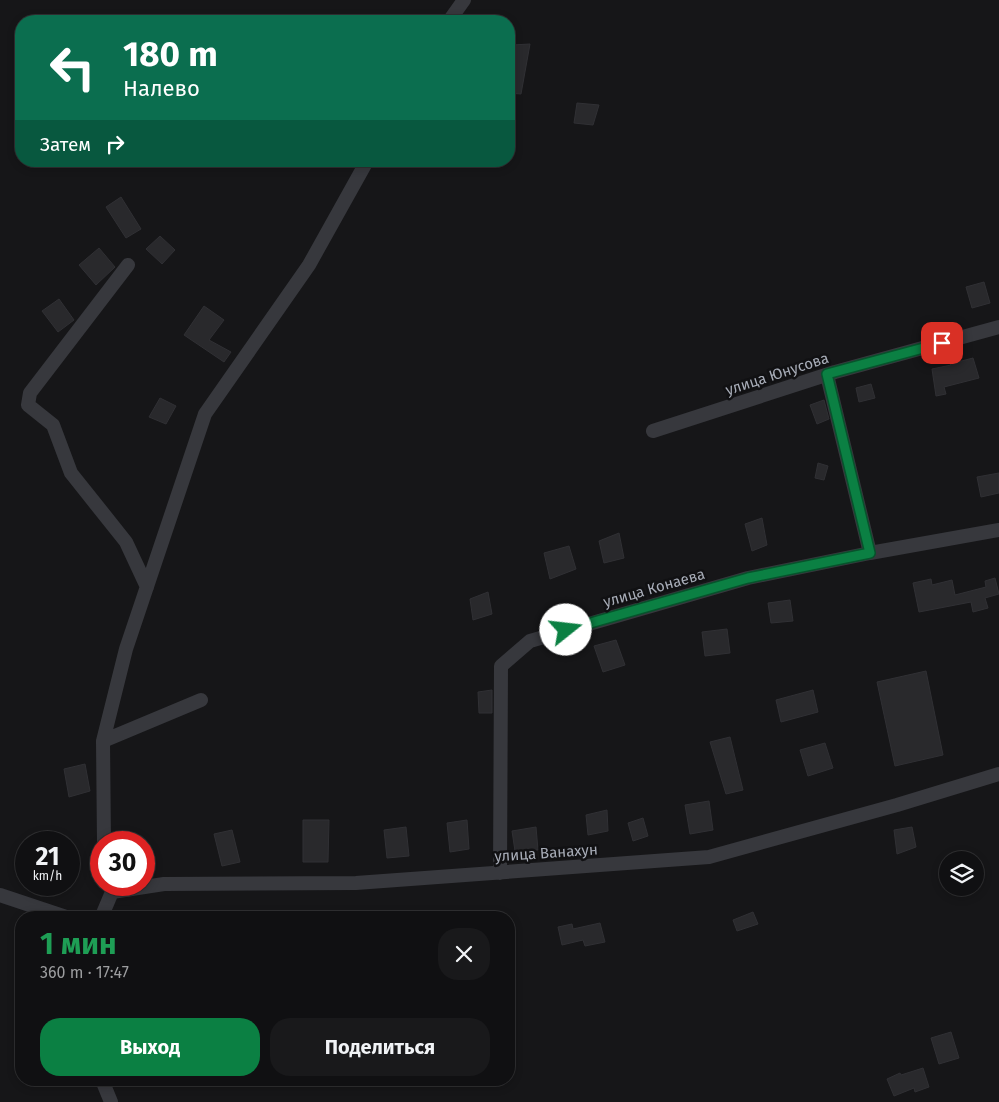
<!DOCTYPE html>
<html lang="ru">
<head>
<meta charset="utf-8">
<style>
  :root { --surface:#101012; --page:#19191b; --text:#f1f3f6; --muted:#9c9d9f; --line:#303032; --accent:#0b8043 }
  body { margin:0; font-family:"Fira Sans",sans-serif; background:var(--page); color:var(--text); height:100vh; display:flex; flex-direction:column; font-size:19px; white-space:nowrap }
  * { box-sizing:border-box; margin:0 }
  p { font-size:16px; color:var(--muted) }
  .icon { flex:none; width:28px; height:28px; fill:none; stroke:currentColor; stroke-width:2; stroke-linecap:round; stroke-linejoin:round }
  .map { position:relative; flex:1; overflow:hidden }
  .drawer { position:absolute; left:15px; top:911px; width:500px; height:175px; display:flex; flex-direction:column; background:var(--surface); border-radius:20px; box-shadow:0 2px 8px #0003,0 0 0 1px var(--line) }
  .drawer>* { flex:none }
  .top-card { position:absolute; left:15px; top:15px; width:500px; height:152px; border-radius:20px; box-shadow:0 2px 8px #0003,0 0 0 1px var(--line); background:#0b6e4f; color:#fff; overflow:hidden }
  .buttons { position:absolute; left:939px; top:851px; display:grid; gap:10px }
  .buttons a { display:grid; place-items:center; width:45px; height:45px; border-radius:50%; background:var(--surface); box-shadow:0 2px 8px #0003,0 0 0 1px var(--line); font-size:25px }
  .speed { position:absolute; left:15px; top:831px; display:flex; gap:10px; font-size:25px; font-weight:700; text-align:center }
  .speed>* { display:grid; place-content:center; width:65px; height:65px; border-radius:50%; background:var(--surface); box-shadow:0 2px 8px #0003,0 0 0 1px var(--line); line-height:1 }
  .speed small { font-size:12px; font-weight:400 }
  .speed .limit { border:8px solid #d22; background:#fff; color:#111 }
  .pin { position:absolute; display:grid; place-items:center; width:42px; height:42px; color:#fff; margin:-21px; border-radius:10px; box-shadow:0 2px 8px #0006 }
  .me { position:absolute; width:55px; margin:-28px; rotate:74deg; stroke-linejoin:round; filter:drop-shadow(0 0 4px #0008) }
  .turn { display:flex; align-items:center; gap:18px; height:105px; padding:0 25px; font-size:22px }
  .turn .icon { width:65px; height:65px; stroke-width:2.5 }
  .turn b { display:block; font-size:35px; line-height:42px }
  .then { display:flex; align-items:center; height:48px; padding:0 25px; background:#0003; gap:10px; font-size:19px }
  .round { display:grid; place-items:center; flex:none; width:52px; height:52px; border-radius:20px; background:var(--page) }
  .headline { display:flex; align-items:center; justify-content:space-between; height:85px; padding:0 25px }
  h1 { font-size:30px; font-weight:700; line-height:38px; color:#1e9e55 }
  .cta { display:flex; gap:10px; margin-top:auto; padding:10px 25px }
  .cta a { flex:1; height:58px; border-radius:20px; background:var(--accent); color:#fff; font-size:20px; font-weight:700; line-height:58px; text-align:center }
  .cta a+a { background:var(--page); color:var(--text) }
  .map>svg:first-child { display:block }
  .building { fill:#29292c; stroke:#303034 }
  .lines { fill:none; stroke-linecap:round; stroke-linejoin:round }
  .street { stroke:#37383d; stroke-width:14 }
  .route-casing { stroke:#07532c; stroke-width:12 }
  .route { stroke:#0b8043; stroke-width:9 }
  .labels { text-anchor:middle; stroke-width:5; stroke-linejoin:round; paint-order:stroke }
  .street-label { font-size:15px; fill:#a8adb8; stroke:#111113 }
</style>
</head>
<body>
<div class="map">
<svg width="999" height="1102" viewBox="0 0 999 1102">
  <rect width="100%" height="100%" fill="#161618"/>
  <path class="building" d="M 530,44 L 521,94 L 509,93 L 509,63 L 512,45 Z
    M 577,103 L 599,105 L 593,125 L 574,123 Z
    M 121,197 L 141,229 L 126,238 L 106,207 Z
    M 160,236 L 175,250 L 162,264 L 146,249 Z
    M 99,248 L 115,267 L 96,285 L 79,265 Z
    M 984,282 L 990,303 L 972,308 L 966,287 Z
    M 59,299 L 74,320 L 58,332 L 42,311 Z
    M 204,306 L 224,320 L 209,340 L 231,352 L 224,362 L 184,335 Z
    M 973,358 L 979,378 L 944,387 L 946,394 L 936,396 L 932,369 L 951,365 L 950,364 Z
    M 871,384 L 875,398 L 859,402 L 856,388 Z
    M 160,398 L 176,406 L 166,424 L 149,417 Z
    M 824,400 L 829,419 L 817,424 L 810,405 Z
    M 818,463 L 828,466 L 824,480 L 815,478 Z
    M 999,473 L 999,493 L 981,497 L 977,477 Z
    M 762,518 L 767,545 L 752,551 L 745,524 Z
    M 619,533 L 624,558 L 604,563 L 599,541 Z
    M 569,546 L 576,569 L 550,579 L 544,553 Z
    M 995,578 L 999,594 L 985,598 L 988,608 L 973,612 L 971,602 L 919,612 L 913,583 L 931,579 L 932,585 L 952,580 L 955,595 L 986,587 L 985,581 Z
    M 488,592 L 492,614 L 473,620 L 470,599 Z
    M 790,600 L 793,621 L 771,623 L 768,603 Z
    M 727,629 L 730,653 L 705,656 L 702,632 Z
    M 616,640 L 625,665 L 603,672 L 594,646 Z
    M 926,671 L 943,755 L 895,766 L 877,682 Z
    M 492,690 L 492,713 L 479,713 L 478,692 Z
    M 813,690 L 818,712 L 781,722 L 776,700 Z
    M 730,737 L 743,790 L 726,794 L 710,742 Z
    M 825,743 L 833,768 L 808,776 L 800,750 Z
    M 85,764 L 90,791 L 69,797 L 64,769 Z
    M 709,801 L 713,830 L 690,834 L 685,805 Z
    M 607,810 L 608,831 L 588,835 L 586,815 Z
    M 643,818 L 648,836 L 633,841 L 628,823 Z
    M 303,820 L 329,820 L 328,862 L 303,862 Z
    M 467,820 L 469,849 L 450,852 L 447,823 Z
    M 406,827 L 409,856 L 387,858 L 384,830 Z
    M 536,827 L 538,850 L 515,851 L 512,831 Z
    M 912,827 L 916,847 L 897,854 L 894,830 Z
    M 232,830 L 240,862 L 222,866 L 214,834 Z
    M 753,912 L 758,924 L 737,931 L 733,920 Z
    M 600,923 L 605,942 L 585,946 L 583,940 L 562,945 L 558,927 L 572,924 L 573,929 Z
    M 951,1032 L 959,1058 L 939,1064 L 931,1038 Z
    M 923,1068 L 929,1087 L 915,1092 L 914,1088 L 894,1096 L 887,1079 L 900,1073 L 901,1075 Z"/>
  <g class="lines">
    <path class="street" d="M 449,21 L 464,0
      M 128,265 L 30,393 L 28,405 L 53,425 L 71,473 L 126,542 L 147,587
      M 827,375 L 870,553
      M 653,431 L 835,372 L 999,327
      M 103,741 L 201,700
      M 104,842 L 103,741 L 126,649 L 205,414 L 309,265 L 367,161
      M 500,873 L 501,666 L 530,641 L 748,578 L 870,553 L 999,530
      M 0,895 L 69,918
      M 101,918 L 112,892 L 164,884 L 356,883 L 709,857 L 897,805 L 999,774
      M 102,1080 L 111,1102"/>
  </g>
  <g class="lines">
    <defs>
      <path id="route" d="M 566,630 L 748,578 L 870,553 L 827,374 L 942,343"/>
    </defs>
    <use href="#route" class="route-casing"/>
    <use href="#route" class="route"/>
  </g>
  <g class="labels">
    <g class="street-label">
      <text transform="translate(777 374) rotate(-18)" y="5">улица Юнусова</text>
      <text transform="translate(654 588) rotate(-16)" y="5">улица Конаева</text>
      <text transform="translate(546 853) rotate(-4)" y="5">улица Ванахун</text>
    </g>
  </g>
</svg>
<div class="buttons">
<a><svg class="icon" aria-label="layers" viewBox="0 0 24 24"><path d="M12 4l9 5-9 5-9-5zM3 14l9 5 9-5"/></svg></a>
</div>
<div class="speed"><div>21<small>km/h</small></div><div class="limit">30</div></div>
<div class="pin" style="left:942px;top:343px;background:#d93025"><svg class="icon" aria-label="arrive" viewBox="0 0 24 24"><path d="M6 21V4h12l-3 4 3 4H6"/></svg></div>
<svg class="me" style="left:566px;top:630px" viewBox="-20 -20 40 40"><circle r="19" fill="#fff"/><path d="M0-13L10 11 0 6-10 11z" fill="#0b8043"/></svg>
<div class="top-card">
<div class="turn"><svg class="icon" aria-label="left" viewBox="0 0 24 24"><path d="M17 20v-9H6M10 6l-5 5 5 5"/></svg><div><b>180 m</b>Налево</div></div>
<div class="then">Затем<svg class="icon" aria-label="right" viewBox="0 0 24 24"><path d="M7 20v-9h11M14 6l5 5-5 5"/></svg></div>
</div>
<section class="drawer">
<div class="headline"><div><h1>1 мин</h1><p>360 m · 17:47</p></div><a class="round"><svg class="icon" aria-label="close" viewBox="0 0 24 24"><path d="M6 6l12 12M18 6L6 18"/></svg></a></div>
<div class="cta"><a>Выход</a><a>Поделиться</a></div>
</section>
</div>
</body>
</html>
